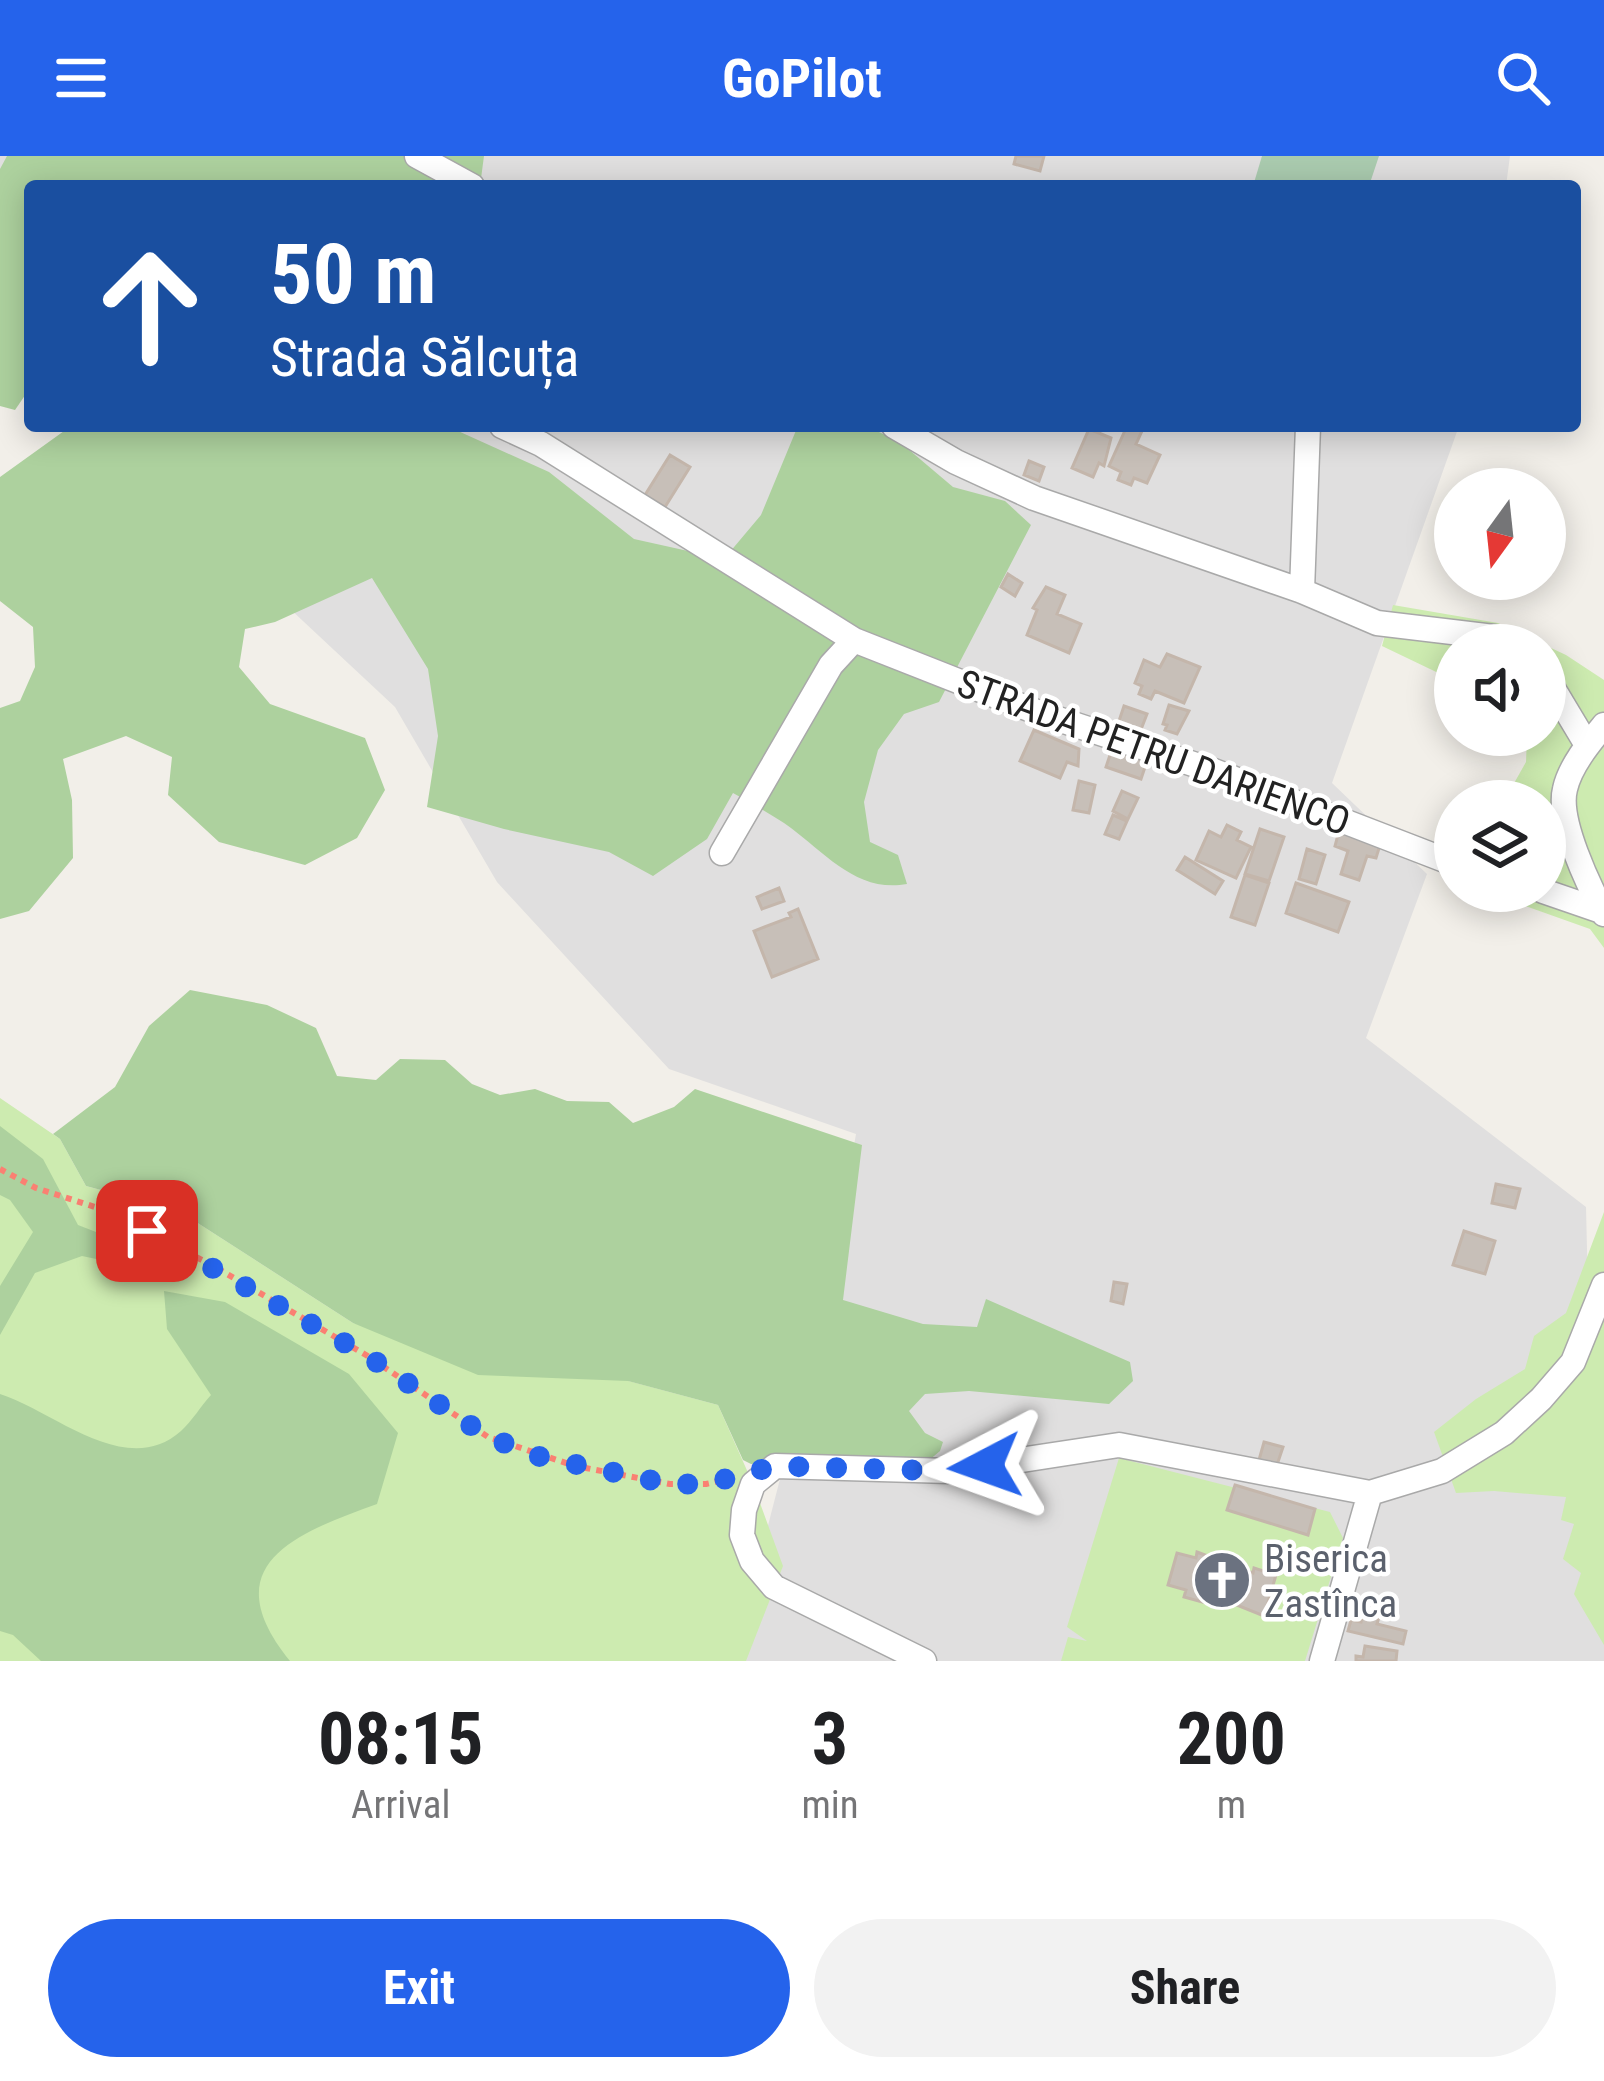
<!DOCTYPE html>
<html lang="en">
<head>
<meta charset="utf-8">
<style>
  :root { --surface:#fff; --page:#f2f2f2; --text:#202124; --muted:#757577; --accent:#2563eb }
  body { margin:0; font-family:"Roboto Condensed",sans-serif; background:var(--page); color:var(--text); height:100vh; display:flex; flex-direction:column; font-size:45px; white-space:nowrap }
  * { box-sizing:border-box; margin:0 }
  p { font-size:39px; color:var(--muted) }
  .icon { flex:none; width:66px; height:66px; fill:none; stroke:currentColor; stroke-width:2; stroke-linecap:round; stroke-linejoin:round }
  .map { position:relative; height:1505px; overflow:hidden }
  .details { display:flex; flex-direction:column; background:var(--surface); flex:1 }
  .details>* { flex:none }
  .guide { position:absolute; left:24px; top:24px; width:1557px; height:252px; border-radius:12px; box-shadow:0 6px 30px #0003; background:#1a4fa0; color:#fff; overflow:hidden }
  .needle { width:78px; rotate:195deg }
  .controls { position:absolute; left:1434px; top:312px; display:grid; gap:24px }
  .controls a { display:grid; place-items:center; width:132px; height:132px; border-radius:50%; background:var(--surface); box-shadow:0 6px 30px #0003; font-size:60px }
  .pin { position:absolute; display:grid; place-items:center; width:102px; height:102px; color:#fff; margin:-51px; border-radius:24px; box-shadow:0 6px 18px #0006 }
  .me { position:absolute; width:132px; margin:-66px; rotate:266deg; stroke-linejoin:round; filter:drop-shadow(0 0 9px #0008) }
  .turn { display:flex; align-items:center; gap:42px; height:252px; padding:0 48px; font-size:54px }
  .turn .icon { width:156px; height:156px; stroke-width:2.5 }
  .turn b { display:block; font-size:84px; line-height:102px }
  .eta { display:flex; justify-content:space-evenly; align-items:center; height:204px; text-align:center }
  .eta b { font-size:72px; font-weight:700; line-height:84px }
  .button { display:flex; gap:24px; margin-top:auto; padding:24px 48px }
  .button a { flex:1; height:138px; border-radius:72px; background:var(--accent); color:#fff; font-size:48px; font-weight:700; line-height:138px; text-align:center }
  .button a+a { background:var(--page); color:var(--text) }
  header { display:flex; justify-content:space-between; align-items:center; height:156px; padding:0 48px; background:var(--accent); color:#fff; font-size:54px; font-weight:700 }
  .map>svg:first-child { display:block }
  .residential { fill:#e0dfdf }
  .grass { fill:#cdebb0 }
  .forest { fill:#add19e }
  .cemetery { fill:#aacbaf }
  .building { fill:#c7bfb8; stroke:#c4b6ab; stroke-width:3 }
  .lines { fill:none; stroke-linecap:round; stroke-linejoin:round }
  .minor-casing { stroke:#a9a9a9; stroke-width:27 }
  .path { stroke:#fa8072; stroke-width:6; stroke-dasharray:6 6; stroke-linecap:butt }
  .minor { stroke:#fff; stroke-width:24 }
  .route { stroke:#2563eb; stroke-width:21; stroke-dasharray:0 37.8 }
  .labels { text-anchor:middle; stroke-width:9; stroke-linejoin:round; paint-order:stroke }
  .street-label { font-size:39px; fill:#222; stroke:#fff }
  .worship-label { font-size:39px; fill:#5b616d; stroke:#fff; text-anchor:start }
</style>
</head>
<body>
<header><svg class="icon" aria-label="menu" viewBox="0 0 24 24"><path d="M4 6h16M4 12h16M4 18h16"/></svg>GoPilot<svg class="icon" aria-label="search" viewBox="0 0 24 24"><circle cx="10" cy="10" r="6"/><path d="M15 15l6 6"/></svg></header>
<div class="map">
<svg width="1604" height="1505" viewBox="0 0 1604 1505">
  <rect width="100%" height="100%" fill="#f2efe9"/>
  <path class="residential" d="M 0,0 L 1510,0 L 1506,30 L 30,30 L 0,182 Z
    M 94,270 L 1459,270 L 1332,627 L 1427,718 L 1366,882 L 1586,1051 L 1593,1344 L 1604,1370 L 1604,1505 L 697,1505 L 739,1482 L 829,1133 L 856,978 L 669,913 L 497,726 L 395,551 Z"/>
  <path class="grass" d="M 1393,449 L 1498,467 L 1566,499 L 1604,524 L 1604,792 L 1590,773 L 1483,735 L 1545,735 L 1545,645 L 1504,645 L 1526,606 L 1527,579 L 1545,579 L 1545,489 L 1455,489 L 1455,525 L 1382,490 Z
    M 0,942 L 60,983 L 86,1030 L 179,1055 L 353,1167 L 621,1223 L 718,1249 L 753,1328 L 783,1410 L 746,1505 L 0,1505 Z
    M 1604,1056 L 1604,1489 L 1574,1438 L 1581,1417 L 1563,1403 L 1574,1368 L 1561,1364 L 1566,1341 L 1494,1335 L 1456,1337 L 1434,1276 L 1476,1243 L 1525,1213 L 1534,1180 L 1566,1157 Z
    M 1119,1302 L 1330,1356 L 1343,1382 L 1305,1505 L 1061,1505 L 1068,1481 L 1087,1485 L 1067,1471 Z"/>
  <path class="forest" d="M 7,0 L 484,0 L 480,30 L 30,30 L 30,232 L 15,254 L 0,250 L 0,13 Z
    M 71,270 L 447,270 L 549,316 L 634,383 L 724,403 L 761,359 L 797,272 L 867,270 L 901,287 L 953,331 L 1005,345 L 1031,369 L 939,546 L 904,558 L 878,594 L 864,646 L 870,686 L 898,699 L 907,728 C 858,737 827,699 791,672 C 773,659 752,648 733,637 L 707,683 L 653,720 L 609,696 L 504,673 L 427,651 L 438,580 L 428,513 L 372,422 L 275,466 L 245,473 L 239,511 L 270,548 L 365,582 L 385,634 L 357,682 L 305,709 L 219,686 L 168,639 L 172,601 L 126,580 L 63,603 L 72,644 L 73,702 L 29,755 L 0,763 L 0,552 L 20,545 L 35,511 L 33,471 L 0,445 L 0,321 Z
    M 190,834 L 267,849 L 316,872 L 337,920 L 376,924 L 400,903 L 445,904 L 472,928 L 500,939 L 535,933 L 567,945 L 609,946 L 633,967 L 674,951 L 695,933 L 862,989 L 843,1144 L 923,1168 L 977,1171 L 986,1143 L 1130,1206 L 1133,1225 L 1109,1248 L 969,1235 L 925,1238 L 909,1255 L 925,1277 L 943,1286 L 940,1295 L 928,1305 L 871,1301 L 751,1308 L 743,1304 L 718,1249 L 628,1225 L 478,1219 L 353,1167 L 179,1055 L 86,1030 L 60,983 L 53,978 L 115,931 L 149,870 Z
    M 0,970 L 43,1003 L 78,1069 L 127,1088 L 120,1108 L 82,1100 L 35,1117 L 0,1179 L 0,1130 L 33,1076 L 10,1044 L 0,1039 Z
    M 164,1135 L 225,1146 L 349,1218 L 398,1277 L 377,1348 C 293,1378 213,1410 290,1505 L 41,1505 L 13,1479 L 0,1475 L 0,1238 C 54,1255 126,1324 181,1275 C 192,1265 201,1250 211,1239 L 167,1173 Z"/>
  <path class="cemetery" d="M 1262,0 L 1379,0 L 1369,30 L 1253,30 Z"/>
  <path class="building" d="M 1016,0 L 1044,0 L 1040,15 L 1014,8 Z
    M 1127,270 L 1142,275 L 1136,288 L 1160,299 L 1147,327 L 1134,322 L 1131,329 L 1118,324 L 1121,316 L 1109,310 Z
    M 1089,273 L 1111,282 L 1104,310 L 1099,307 L 1093,321 L 1072,312 Z
    M 670,299 L 690,311 L 665,351 L 645,339 Z
    M 1029,305 L 1044,311 L 1039,325 L 1024,319 Z
    M 1008,418 L 1022,427 L 1015,440 L 1001,431 Z
    M 1046,431 L 1065,439 L 1057,458 L 1081,468 L 1069,497 L 1027,479 L 1037,454 L 1033,452 Z
    M 1167,498 L 1200,511 L 1184,547 L 1155,535 L 1151,543 L 1139,538 L 1142,530 L 1135,527 L 1144,504 L 1160,511 Z
    M 1169,549 L 1189,555 L 1177,578 L 1165,574 L 1167,569 L 1163,568 Z
    M 1124,550 L 1147,558 L 1140,576 L 1118,568 Z
    M 1034,574 L 1079,593 L 1078,610 L 1067,606 L 1060,622 L 1020,605 Z
    M 1112,593 L 1147,605 L 1141,623 L 1106,611 Z
    M 1079,625 L 1095,629 L 1089,657 L 1073,654 Z
    M 1122,635 L 1138,642 L 1128,663 L 1113,655 Z
    M 1113,659 L 1127,665 L 1119,683 L 1105,678 Z
    M 1227,669 L 1241,676 L 1237,684 L 1251,691 L 1236,722 L 1196,704 L 1209,675 L 1221,681 Z
    M 1260,673 L 1284,681 L 1269,725 L 1245,718 Z
    M 1339,675 L 1380,689 L 1376,702 L 1367,700 L 1359,724 L 1341,718 L 1348,695 L 1335,690 Z
    M 1307,693 L 1325,699 L 1316,728 L 1299,723 Z
    M 1185,701 L 1223,725 L 1215,738 L 1177,714 Z
    M 1245,719 L 1269,727 L 1255,769 L 1231,761 Z
    M 1296,727 L 1349,746 L 1338,776 L 1286,757 Z
    M 779,732 L 784,745 L 762,753 L 757,741 Z
    M 798,753 L 818,803 L 772,821 L 754,775 L 791,761 L 789,757 Z
    M 1496,1028 L 1520,1033 L 1515,1052 L 1492,1047 Z
    M 1464,1075 L 1495,1085 L 1485,1118 L 1453,1109 Z
    M 1114,1126 L 1127,1128 L 1123,1148 L 1111,1145 Z
    M 1264,1286 L 1283,1291 L 1277,1309 L 1259,1304 Z
    M 1235,1329 L 1315,1353 L 1308,1379 L 1227,1354 Z
    M 1197,1396 L 1253,1417 L 1254,1412 L 1276,1419 L 1264,1460 L 1222,1443 L 1220,1451 L 1184,1441 L 1186,1434 L 1168,1429 L 1177,1397 L 1196,1402 Z
    M 1363,1457 L 1379,1461 L 1377,1468 L 1406,1475 L 1403,1488 L 1348,1475 L 1351,1464 L 1361,1466 Z
    M 1365,1490 L 1397,1495 L 1396,1505 L 1356,1505 L 1356,1500 L 1363,1501 Z"/>
  <g class="lines">
    <defs>
      <path id="minor" d="M 417,0 L 472,30
        M 502,270 L 541,288 L 854,484 L 1034,555 L 1214,615 L 1455,708
        M 894,270 L 956,306 L 1034,342 L 1302,435 L 1377,467 L 1494,481 L 1510,489
        M 1302,435 L 1308,270
        M 1545,519 L 1587,589
        M 1604,569 C 1590,586 1570,610 1565,633 C 1557,664 1589,730 1604,758
        M 722,697 L 831,509 L 854,484
        M 1543,735 L 1604,756
        M 924,1505 L 774,1431 L 752,1405 L 742,1379 L 744,1354 L 753,1328 L 775,1310 L 949,1315 L 1119,1289 L 1370,1337 L 1442,1315 L 1504,1277 L 1541,1243 L 1573,1206 L 1604,1129
        M 1322,1505 L 1370,1337"/>
    </defs>
    <use href="#minor" class="minor-casing"/>
    <path class="path" d="M 0,1013 L 36,1032 L 98,1052 L 210,1108 L 366,1199 L 488,1281 L 575,1310 L 670,1328 L 706,1328 L 729,1323"/>
    <use href="#minor" class="minor"/>
  </g>
  <g class="lines">
    <path class="route" d="M 147,1075 L 366,1199 L 488,1281 L 541,1301 L 670,1328 L 706,1328 L 775,1310 L 949,1315 L 985,1310"/>
  </g>
  <defs>
    <symbol id="church-disc" viewBox="-11 -11 22 22"><circle r="9.5" fill="#6b7280" stroke="#fff"/><path d="M-1.2-6h2.4v3.5h3.3v2.4h-3.3V6h-2.4V-.1h-3.3v-2.4h3.3Z" fill="#fff"/></symbol>
  </defs>
  <g fill-rule="evenodd">
    <use href="#church-disc" x="1189" y="1391" width="66" height="66"/>
  </g>
  <g class="labels">
    <g class="street-label">
      <text transform="translate(1154 596) rotate(20)" y="14">STRADA PETRU DARIENCO</text>
    </g>
    <g class="worship-label">
      <text x="1264" y="1416">Biserica<tspan x="1264" dy="45">Zastînca</tspan></text>
    </g>
  </g>
</svg>
<div class="controls">
<a><svg class="needle" viewBox="-14 -14 28 28"><path d="M0-13l5 13h-10z" fill="#e53935"/><path d="M0 13l5-13h-10z" fill="#757577"/></svg></a>
<a><svg class="icon" aria-label="sound" viewBox="0 0 24 24"><path d="M4 9h4l5-4v14l-5-4H4zM17 9q2 3 0 6"/></svg></a>
<a><svg class="icon" aria-label="layers" viewBox="0 0 24 24"><path d="M12 4l9 5-9 5-9-5zM3 14l9 5 9-5"/></svg></a>
</div>
<div class="pin" style="left:147px;top:1075px;background:#d93025"><svg class="icon" aria-label="arrive" viewBox="0 0 24 24"><path d="M6 21V4h12l-3 4 3 4H6"/></svg></div>
<svg class="me" style="left:985px;top:1310px" viewBox="-20 -20 40 40"><path d="M0-17L14 15 0 8-14 15z" fill="#2563eb" stroke="#fff" stroke-width="4"/></svg>
<div class="guide">
<div class="turn"><svg class="icon" aria-label="ahead" viewBox="0 0 24 24"><path d="M12 20V5M6 11l6-6 6 6"/></svg><div><b>50 m</b>Strada Sălcuța</div></div>
</div>
</div>
<section class="details">
<div class="eta">
<div><b>08:15</b><p>Arrival</p></div>
<div><b>3</b><p>min</p></div>
<div><b>200</b><p>m</p></div>
</div>
<div class="button"><a>Exit</a><a>Share</a></div>
</section>
</body>
</html>
